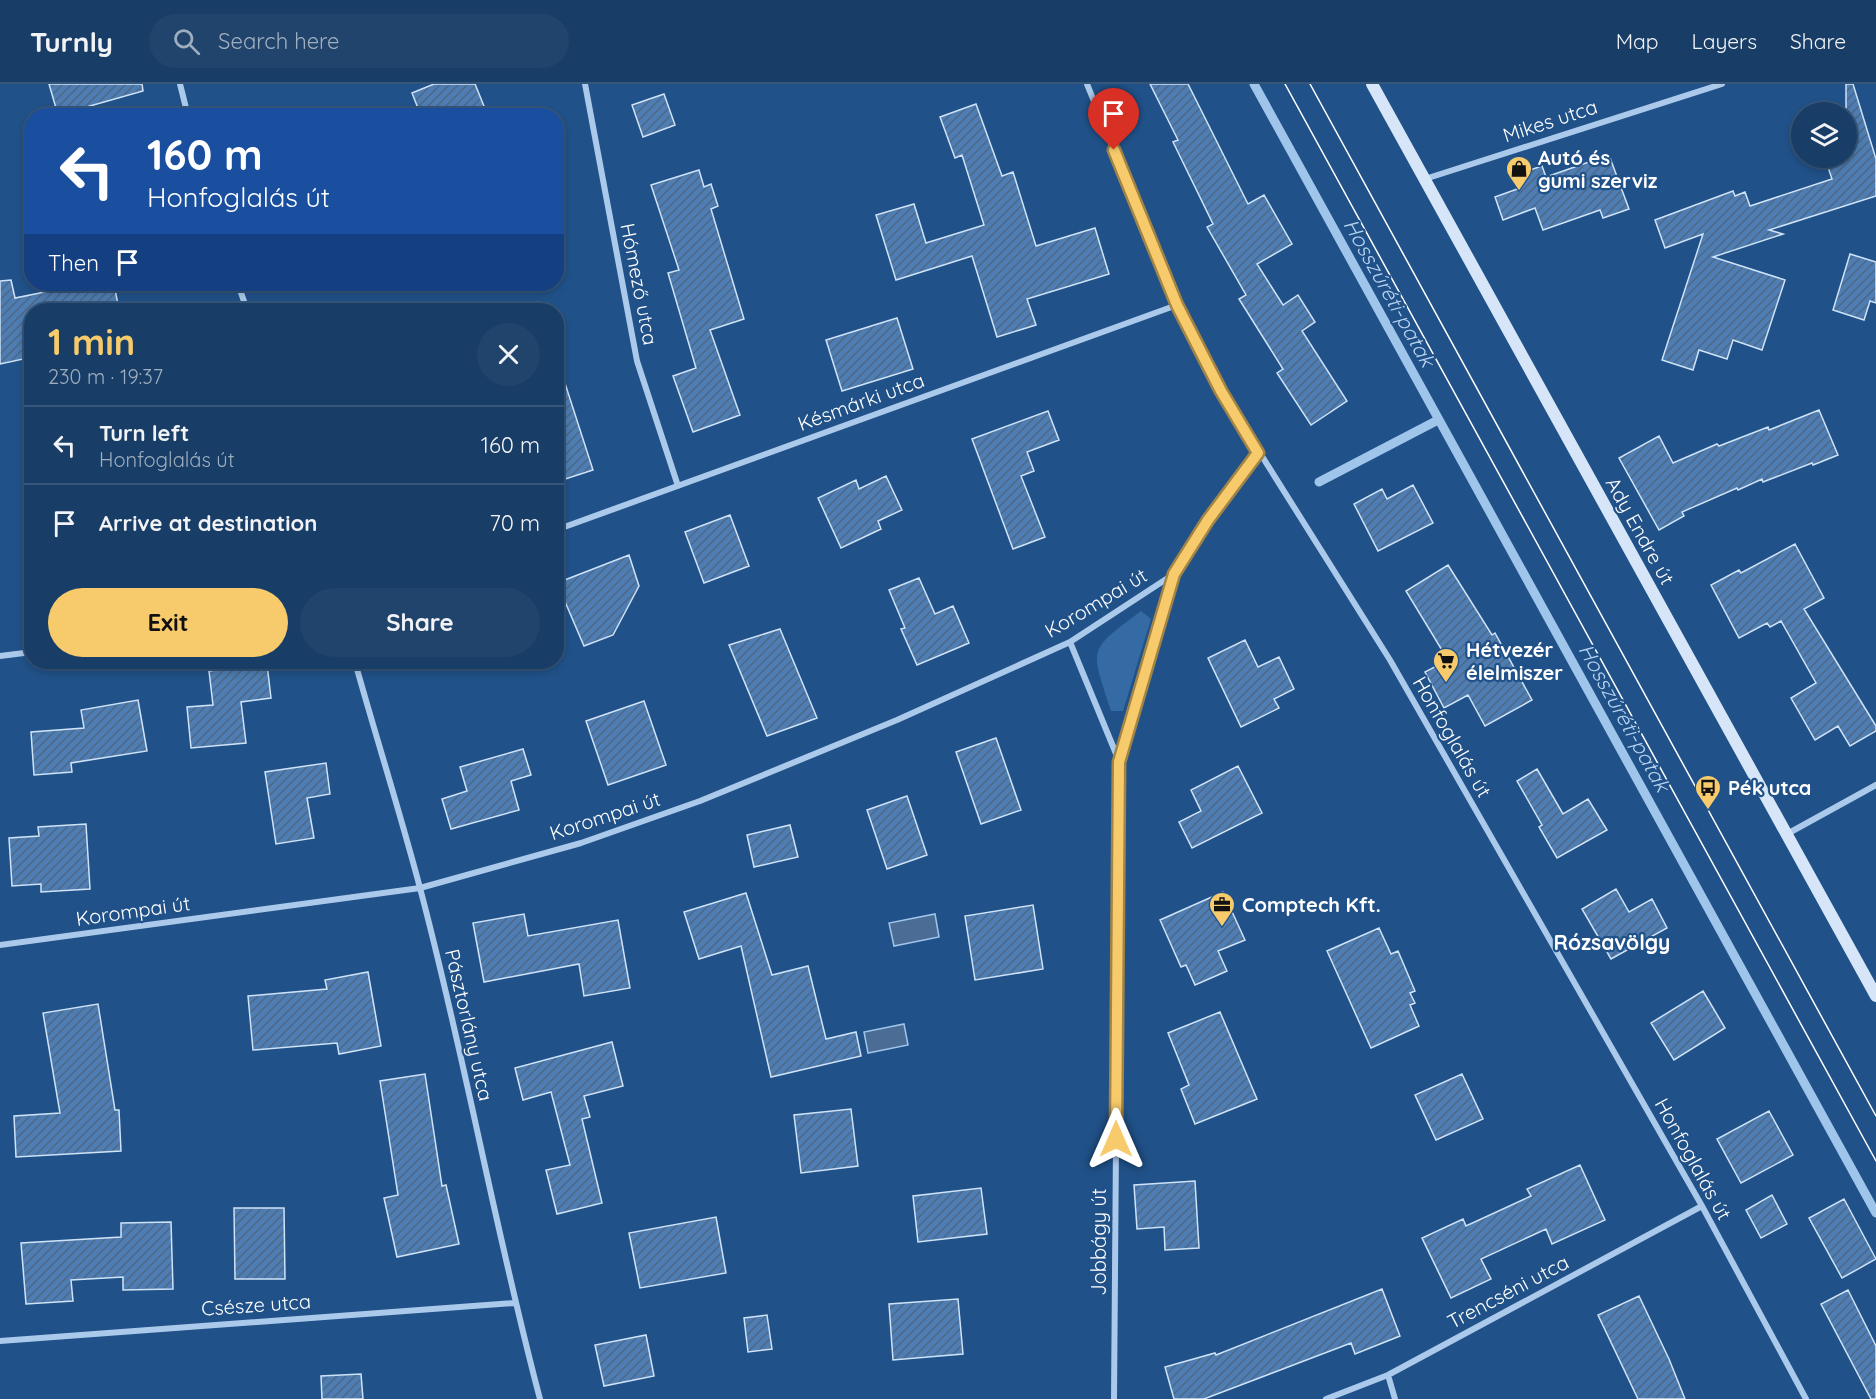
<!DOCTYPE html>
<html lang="en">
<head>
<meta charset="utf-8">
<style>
  :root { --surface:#183d66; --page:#21446c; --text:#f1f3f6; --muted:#9faebf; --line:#36567a; --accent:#f7cb6c }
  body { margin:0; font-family:Quicksand,sans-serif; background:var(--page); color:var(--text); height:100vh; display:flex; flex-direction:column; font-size:22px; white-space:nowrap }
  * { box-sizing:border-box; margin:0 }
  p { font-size:20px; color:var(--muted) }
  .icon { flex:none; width:33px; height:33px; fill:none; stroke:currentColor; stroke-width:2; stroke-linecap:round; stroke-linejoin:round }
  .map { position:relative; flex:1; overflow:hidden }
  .details { position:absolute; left:24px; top:219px; width:540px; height:366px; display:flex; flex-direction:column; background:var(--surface); border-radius:24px; box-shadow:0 3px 9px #0003,0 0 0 2px var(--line) }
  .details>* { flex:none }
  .top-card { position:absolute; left:24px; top:24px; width:540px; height:183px; border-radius:24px; box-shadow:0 3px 9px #0003,0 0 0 2px var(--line); background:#1a4fa0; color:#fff; overflow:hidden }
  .controls { position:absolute; left:1791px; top:18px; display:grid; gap:12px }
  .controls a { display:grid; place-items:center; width:66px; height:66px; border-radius:50%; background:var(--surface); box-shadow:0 3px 9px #0003,0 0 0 2px var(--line); font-size:30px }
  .pin { position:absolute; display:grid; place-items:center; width:51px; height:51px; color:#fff; margin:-62px -26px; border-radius:50% 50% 50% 0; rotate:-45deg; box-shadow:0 0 6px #0007 }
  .pin .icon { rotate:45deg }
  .me { position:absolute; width:66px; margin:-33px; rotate:0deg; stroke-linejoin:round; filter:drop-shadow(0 0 4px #0008) }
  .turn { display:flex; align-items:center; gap:21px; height:126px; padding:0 24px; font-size:27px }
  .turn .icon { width:78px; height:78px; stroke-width:2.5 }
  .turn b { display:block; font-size:42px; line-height:51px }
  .then { display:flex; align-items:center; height:57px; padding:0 24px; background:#0003; gap:12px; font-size:22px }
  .round { display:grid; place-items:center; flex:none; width:63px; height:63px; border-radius:32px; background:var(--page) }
  .summary { display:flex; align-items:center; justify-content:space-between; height:102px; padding:0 24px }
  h1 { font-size:36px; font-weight:700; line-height:45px; color:var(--accent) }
  .cta { display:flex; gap:12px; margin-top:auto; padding:12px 24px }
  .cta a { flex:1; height:69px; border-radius:36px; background:var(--accent); color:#111; font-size:24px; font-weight:700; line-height:69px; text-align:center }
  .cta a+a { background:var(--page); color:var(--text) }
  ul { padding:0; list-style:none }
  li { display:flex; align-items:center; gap:18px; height:78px; padding:0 24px; border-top:2px solid var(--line) }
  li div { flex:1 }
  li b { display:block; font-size:22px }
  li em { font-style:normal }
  header { display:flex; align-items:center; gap:36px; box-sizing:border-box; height:84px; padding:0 30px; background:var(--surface); border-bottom:2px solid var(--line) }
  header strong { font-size:28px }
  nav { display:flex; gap:33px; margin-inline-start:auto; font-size:21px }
  .search { width:420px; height:54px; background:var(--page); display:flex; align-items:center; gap:15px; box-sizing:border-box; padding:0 21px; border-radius:33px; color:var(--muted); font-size:22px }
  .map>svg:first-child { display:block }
  .green { fill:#346ba5 }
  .water { fill:#4b6d95; stroke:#9fc5eb; stroke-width:1.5 }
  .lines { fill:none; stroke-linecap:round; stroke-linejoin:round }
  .stream { stroke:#9fc5eb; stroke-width:9 }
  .building { fill:url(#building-hatch); stroke:#cfe3f8; stroke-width:1.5 }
  .street { stroke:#abc9ea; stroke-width:6 }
  .secondary { stroke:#d6e6f8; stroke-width:12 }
  .tram { stroke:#fff; stroke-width:1.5 }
  .route-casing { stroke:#a18446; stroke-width:15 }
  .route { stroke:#f7cb6c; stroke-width:10 }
  .labels { text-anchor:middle; stroke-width:4.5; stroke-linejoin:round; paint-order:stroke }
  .street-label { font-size:20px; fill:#fff; stroke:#205188 }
  .poi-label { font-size:20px; font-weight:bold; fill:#fff; stroke:#205188; text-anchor:start }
  .water-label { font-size:21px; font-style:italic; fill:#b7d3f2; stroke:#205188 }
  .neighbourhood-label { font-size:21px; font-weight:bold; fill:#fff; stroke:#205188 }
</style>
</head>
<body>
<header>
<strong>Turnly</strong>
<div class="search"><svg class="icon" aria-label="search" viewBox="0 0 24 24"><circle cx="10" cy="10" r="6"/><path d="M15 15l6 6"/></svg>Search here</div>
<nav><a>Map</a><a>Layers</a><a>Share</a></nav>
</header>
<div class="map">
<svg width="1876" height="1315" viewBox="0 0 1876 1315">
  <defs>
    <pattern id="building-hatch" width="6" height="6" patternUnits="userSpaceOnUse" patternTransform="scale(1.5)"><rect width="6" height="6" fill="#4d7db2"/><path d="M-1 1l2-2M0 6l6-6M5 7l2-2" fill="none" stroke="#4d6784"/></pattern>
  </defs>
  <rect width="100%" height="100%" fill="#205188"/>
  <path class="green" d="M 1141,527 L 1151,535 L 1123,627 L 1111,627 C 1091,563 1086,568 1141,527 Z"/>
  <path class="water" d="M 935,830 L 939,853 L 894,862 L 889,839 Z
    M 904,940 L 908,961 L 868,969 L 864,948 Z"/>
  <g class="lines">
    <path class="stream" d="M 1254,0 L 1876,1129
      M 1319,398 L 1438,336"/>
  </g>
  <path class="building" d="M 49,0 L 142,0 L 143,7 L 58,31 Z
    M 434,0 L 475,0 L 488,32 L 421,32 L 412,9 Z
    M 1150,0 L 1188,0 L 1248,120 L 1264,111 L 1292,160 L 1257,180 L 1283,221 L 1298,211 L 1315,238 L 1302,247 L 1347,317 L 1311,341 L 1277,289 L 1283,285 L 1239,215 L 1246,211 L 1207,143 L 1213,140 L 1173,58 L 1178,56 Z
    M 1846,0 L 1853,0 L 1876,75 L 1876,112 L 1769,146 L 1783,150 L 1713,173 L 1785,196 L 1762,266 L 1733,256 L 1727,275 L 1699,266 L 1693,286 L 1662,276 L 1703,150 L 1665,164 L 1655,136 L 1733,107 L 1735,112 L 1745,108 L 1750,122 L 1832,95 L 1825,74 L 1846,74 Z
    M 664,10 L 675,41 L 643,53 L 632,21 Z
    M 976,20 L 1002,92 L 1013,88 L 1036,162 L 1095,144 L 1109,190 L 1027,215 L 1036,241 L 997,253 L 972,172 L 896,196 L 876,131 L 914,120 L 926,159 L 984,141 L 962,71 L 955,74 L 940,33 Z
    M 1609,71 L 1629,125 L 1603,134 L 1600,126 L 1543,146 L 1535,124 L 1503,136 L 1495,113 L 1520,104 L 1515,91 L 1542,82 L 1546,93 Z
    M 699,86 L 704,103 L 711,100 L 718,122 L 711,125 L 744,235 L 710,246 L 740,331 L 693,348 L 673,292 L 696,284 L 668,189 L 679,186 L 651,101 Z
    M 1850,170 L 1876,178 L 1876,219 L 1870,217 L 1864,236 L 1833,226 Z
    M 11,196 L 15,214 L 84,200 L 114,200 L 119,226 L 32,226 L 32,254 L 24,255 L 28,274 L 0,280 L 0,197 Z
    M 897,234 L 913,285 L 842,307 L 826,256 Z
    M 562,290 L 593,386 L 556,398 L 556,291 Z
    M 1819,326 L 1838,371 L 1813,381 L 1812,379 L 1763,398 L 1762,395 L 1738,406 L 1737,404 L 1682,428 L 1684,432 L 1659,446 L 1619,374 L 1659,352 L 1673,379 L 1717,360 L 1719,362 L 1768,343 L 1769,346 Z
    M 1048,327 L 1059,356 L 1027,368 L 1034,387 L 1021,392 L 1045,453 L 1013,465 L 972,355 Z
    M 886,392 L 902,426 L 878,437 L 881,445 L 841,464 L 818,414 L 856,396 L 859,405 Z
    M 1413,401 L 1433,439 L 1378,467 L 1354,420 L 1382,405 L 1387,415 Z
    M 730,431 L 749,482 L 704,499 L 685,448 Z
    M 1795,460 L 1824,514 L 1804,525 L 1876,642 L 1876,647 L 1850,662 L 1838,642 L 1815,656 L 1791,614 L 1816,599 L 1781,537 L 1770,543 L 1767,539 L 1739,554 L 1711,501 L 1739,486 L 1741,489 Z
    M 629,471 L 639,502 L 613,551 L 584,562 L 557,499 Z
    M 1448,481 L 1492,551 L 1495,549 L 1532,616 L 1485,642 L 1468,611 L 1444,624 L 1425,588 L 1448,576 L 1406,507 Z
    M 919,494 L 935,530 L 953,522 L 969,559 L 917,581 L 901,545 L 905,544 L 889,506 Z
    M 780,545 L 817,634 L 767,652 L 729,561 Z
    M 1245,556 L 1258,583 L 1279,573 L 1294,605 L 1274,615 L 1279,624 L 1241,643 L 1208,574 Z
    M 267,580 L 271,614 L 241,618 L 246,659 L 191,664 L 187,623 L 213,621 L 209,587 Z
    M 138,616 L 147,667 L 71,679 L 72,688 L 34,691 L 31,648 L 84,644 L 81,626 Z
    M 644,617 L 666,681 L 608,701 L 586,637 Z
    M 996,654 L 1021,726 L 981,740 L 956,668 Z
    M 523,665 L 531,691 L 511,697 L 519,726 L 451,745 L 442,715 L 467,707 L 460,683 Z
    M 326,679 L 330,710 L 307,714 L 314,754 L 276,760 L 265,688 Z
    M 1238,682 L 1262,729 L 1192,764 L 1179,738 L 1201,727 L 1191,706 Z
    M 1537,685 L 1563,730 L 1588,715 L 1607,746 L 1557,774 L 1539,743 L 1542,741 L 1517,697 Z
    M 907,712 L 927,771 L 887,785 L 867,726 Z
    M 86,740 L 90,805 L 41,808 L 41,800 L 12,802 L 9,754 L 39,752 L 38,743 Z
    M 790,741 L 798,773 L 754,783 L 747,751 Z
    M 1616,805 L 1629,828 L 1652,815 L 1667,844 L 1611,875 L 1582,825 Z
    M 1223,808 L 1245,856 L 1218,867 L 1227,887 L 1195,901 L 1186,881 L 1181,883 L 1160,836 Z
    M 746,809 L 772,891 L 808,882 L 826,955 L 856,948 L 861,972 L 771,993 L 741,862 L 699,875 L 684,828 Z
    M 1033,821 L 1043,885 L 975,896 L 965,832 Z
    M 524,830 L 528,852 L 618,836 L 630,904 L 584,912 L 579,880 L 484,898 L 473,839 Z
    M 1379,844 L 1391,870 L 1398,867 L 1415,907 L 1410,909 L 1415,919 L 1410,921 L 1419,942 L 1371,964 L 1327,867 Z
    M 368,888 L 381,962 L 339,970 L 337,959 L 253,966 L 248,912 L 327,905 L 325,896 Z
    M 1703,907 L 1725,944 L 1674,976 L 1651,939 Z
    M 98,920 L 115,1026 L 119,1026 L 121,1067 L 16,1073 L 14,1032 L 60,1029 L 43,929 Z
    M 1220,928 L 1257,1015 L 1195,1040 L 1181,1005 L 1189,1001 L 1168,949 Z
    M 612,958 L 623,1002 L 584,1012 L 590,1033 L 582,1035 L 602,1119 L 557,1130 L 546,1086 L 570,1081 L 551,1008 L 523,1016 L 515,984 Z
    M 425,990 L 442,1102 L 446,1101 L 459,1160 L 397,1173 L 384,1114 L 398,1111 L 380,997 Z
    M 1462,990 L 1483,1035 L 1436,1056 L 1415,1011 Z
    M 851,1025 L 858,1082 L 801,1089 L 794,1031 Z
    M 1769,1027 L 1793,1071 L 1741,1099 L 1717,1055 Z
    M 1580,1081 L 1605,1136 L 1552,1160 L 1546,1145 L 1481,1175 L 1491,1195 L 1451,1214 L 1422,1154 L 1463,1135 L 1466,1142 L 1531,1112 L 1527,1105 Z
    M 1195,1097 L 1199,1164 L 1165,1166 L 1164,1143 L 1137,1145 L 1134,1101 Z
    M 981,1104 L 987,1150 L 918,1158 L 913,1112 Z
    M 1772,1111 L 1787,1140 L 1761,1154 L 1746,1126 Z
    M 1844,1115 L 1876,1175 L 1842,1194 L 1809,1134 Z
    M 234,1124 L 284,1124 L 285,1195 L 235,1195 Z
    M 716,1133 L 726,1189 L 640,1204 L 629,1149 Z
    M 171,1138 L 173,1205 L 123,1206 L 123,1193 L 71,1196 L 73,1217 L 26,1220 L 21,1159 L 121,1153 L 121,1139 Z
    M 1382,1205 L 1400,1252 L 1355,1270 L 1351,1259 L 1204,1315 L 1174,1315 L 1165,1283 L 1215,1269 L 1216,1271 Z
    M 1848,1206 L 1876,1262 L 1876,1315 L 1871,1315 L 1821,1220 Z
    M 1639,1212 L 1669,1275 L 1685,1315 L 1638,1315 L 1598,1231 Z
    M 958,1215 L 963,1270 L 893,1276 L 889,1220 Z
    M 767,1231 L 772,1265 L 748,1268 L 744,1234 Z
    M 646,1251 L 654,1292 L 604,1302 L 595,1261 Z
    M 361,1290 L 363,1315 L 322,1315 L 321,1292 Z"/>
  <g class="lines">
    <path class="street" d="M 180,0 L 188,32
      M 585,0 L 637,277 L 678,402
      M 1087,0 L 1177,221 L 1221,307 L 1390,576 L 1702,1122 L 1806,1315
      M 1425,95 L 1722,0
      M 238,200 L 247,226
      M 556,446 L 1177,221
      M 1070,558 L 1119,677
      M 0,572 L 32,568
      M 355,578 C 376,653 400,728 420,804 C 465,973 495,1146 540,1315
      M 1787,750 L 1876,701
      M 0,861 L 420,804 L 581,759 L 700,717 L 897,636 L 1070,558 L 1174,490
      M 0,1257 L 514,1219
      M 1388,1291 L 1395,1315
      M 1114,1315 L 1119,678 L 1174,490 L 1208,436 L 1258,369
      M 1326,1315 L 1388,1291 L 1702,1122"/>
    <path class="secondary" d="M 1372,0 L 1876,912"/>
    <path class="tram" d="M 1285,0 L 1876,1077
      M 1310,0 L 1876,1032"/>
  </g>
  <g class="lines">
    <defs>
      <path id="route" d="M 1114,66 L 1177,221 L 1221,307 L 1258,369 L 1208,436 L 1174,490 L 1119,678 L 1116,1055"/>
    </defs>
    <use href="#route" class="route-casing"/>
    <use href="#route" class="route"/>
  </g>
  <defs>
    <symbol id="shop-pin" viewBox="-11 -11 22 30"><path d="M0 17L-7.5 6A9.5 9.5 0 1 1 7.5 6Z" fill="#f7cb6c" stroke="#205188"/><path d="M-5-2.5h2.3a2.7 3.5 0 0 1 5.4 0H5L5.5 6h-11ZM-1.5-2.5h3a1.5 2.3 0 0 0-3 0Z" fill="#111"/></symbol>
    <symbol id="supermarket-pin" viewBox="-11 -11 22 30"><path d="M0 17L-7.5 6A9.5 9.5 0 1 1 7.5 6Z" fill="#f7cb6c" stroke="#205188"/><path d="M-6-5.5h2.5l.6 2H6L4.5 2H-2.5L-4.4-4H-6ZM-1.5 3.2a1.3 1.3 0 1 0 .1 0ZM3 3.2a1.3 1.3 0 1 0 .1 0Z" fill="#111"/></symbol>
    <symbol id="bus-pin" viewBox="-11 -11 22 30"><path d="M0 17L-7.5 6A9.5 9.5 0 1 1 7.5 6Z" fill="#f7cb6c" stroke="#205188"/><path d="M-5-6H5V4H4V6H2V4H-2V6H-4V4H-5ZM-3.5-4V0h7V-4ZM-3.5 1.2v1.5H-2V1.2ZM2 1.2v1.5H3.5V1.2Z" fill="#111"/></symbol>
    <symbol id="office-pin" viewBox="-11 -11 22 30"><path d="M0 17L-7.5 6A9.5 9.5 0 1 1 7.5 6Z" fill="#f7cb6c" stroke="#205188"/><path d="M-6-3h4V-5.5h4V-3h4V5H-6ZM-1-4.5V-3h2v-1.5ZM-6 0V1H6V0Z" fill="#111"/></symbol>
  </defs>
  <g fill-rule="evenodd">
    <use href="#shop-pin" x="1504" y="70" width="30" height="40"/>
    <use href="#supermarket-pin" x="1431" y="562" width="30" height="40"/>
    <use href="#bus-pin" x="1693" y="689" width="30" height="40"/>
    <use href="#office-pin" x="1207" y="806" width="30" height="40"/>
  </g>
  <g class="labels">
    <g class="street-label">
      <text transform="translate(1550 37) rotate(-18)" y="7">Mikes utca</text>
      <text transform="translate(639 200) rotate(79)" y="7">Hómező utca</text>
      <text transform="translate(861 318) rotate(-20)" y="7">Késmárki utca</text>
      <text transform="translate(1640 447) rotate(61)" y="7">Ady Endre út</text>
      <text transform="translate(1096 519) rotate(-31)" y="7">Korompai út</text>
      <text transform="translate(1452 653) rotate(60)" y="7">Honfoglalás út</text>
      <text transform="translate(605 732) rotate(-18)" y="7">Korompai út</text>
      <text transform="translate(133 827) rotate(-8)" y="7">Korompai út</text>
      <text transform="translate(469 941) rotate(77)" y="7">Pásztorlány utca</text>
      <text transform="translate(1693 1075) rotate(61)" y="7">Honfoglalás út</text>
      <text transform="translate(1099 1158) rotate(-90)" y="7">Jobbágy út</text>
      <text transform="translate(1508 1208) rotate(-28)" y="7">Trencséni utca</text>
      <text transform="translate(256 1221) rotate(-4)" y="7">Csésze utca</text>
    </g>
    <g class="poi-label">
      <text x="1538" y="81">Autó és<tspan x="1538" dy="23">gumi szerviz</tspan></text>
      <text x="1466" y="573">Hétvezér<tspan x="1466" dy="23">élelmiszer</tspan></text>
      <text x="1728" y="711">Pék utca</text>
      <text x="1242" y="828">Comptech Kft.</text>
    </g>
    <g class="water-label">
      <text transform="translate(1389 209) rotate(61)" y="7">Hosszúréti-patak</text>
      <text transform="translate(1624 634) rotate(61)" y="7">Hosszúréti-patak</text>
    </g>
    <g class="neighbourhood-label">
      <text x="1612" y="866">Rózsavölgy</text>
    </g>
  </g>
</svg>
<div class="controls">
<a><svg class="icon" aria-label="layers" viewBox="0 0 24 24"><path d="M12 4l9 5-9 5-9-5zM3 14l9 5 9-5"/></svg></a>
</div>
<div class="pin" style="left:1114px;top:66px;background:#d93025"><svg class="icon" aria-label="arrive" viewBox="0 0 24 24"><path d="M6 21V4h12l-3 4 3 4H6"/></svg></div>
<svg class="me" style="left:1116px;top:1055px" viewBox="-20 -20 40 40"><path d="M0-17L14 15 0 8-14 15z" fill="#f7cb6c" stroke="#fff" stroke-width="4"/></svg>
<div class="top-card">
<div class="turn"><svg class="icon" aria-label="left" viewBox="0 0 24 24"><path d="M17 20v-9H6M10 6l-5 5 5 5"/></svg><div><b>160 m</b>Honfoglalás út</div></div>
<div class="then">Then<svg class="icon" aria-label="arrive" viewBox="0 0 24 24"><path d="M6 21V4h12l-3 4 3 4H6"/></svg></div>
</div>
<section class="details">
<div class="summary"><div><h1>1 min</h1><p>230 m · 19:37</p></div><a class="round"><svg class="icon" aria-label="close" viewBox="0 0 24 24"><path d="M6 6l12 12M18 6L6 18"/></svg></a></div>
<ul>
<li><svg class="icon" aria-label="left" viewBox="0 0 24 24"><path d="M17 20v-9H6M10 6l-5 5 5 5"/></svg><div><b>Turn left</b><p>Honfoglalás út</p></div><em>160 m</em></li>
<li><svg class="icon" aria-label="arrive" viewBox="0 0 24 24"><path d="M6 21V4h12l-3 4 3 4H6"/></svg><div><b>Arrive at destination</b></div><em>70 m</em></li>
</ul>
<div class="cta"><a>Exit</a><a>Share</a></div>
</section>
</div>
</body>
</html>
